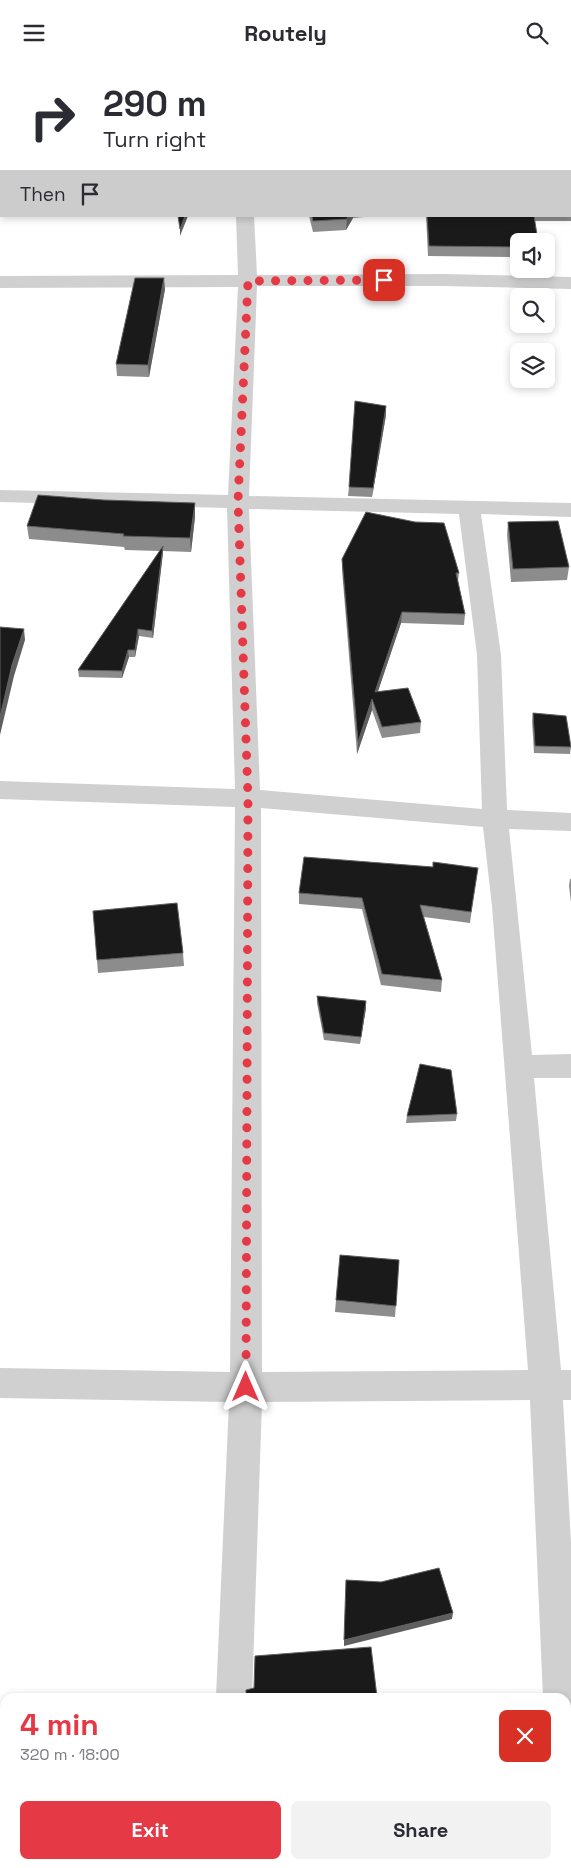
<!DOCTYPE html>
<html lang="en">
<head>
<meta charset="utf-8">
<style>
  :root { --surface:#fff; --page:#f2f2f3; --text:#2b2b33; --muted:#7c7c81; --accent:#e63946 }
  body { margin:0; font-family:"Space Grotesk",sans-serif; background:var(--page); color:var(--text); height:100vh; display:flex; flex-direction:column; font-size:19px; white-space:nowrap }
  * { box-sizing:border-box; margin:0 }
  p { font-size:16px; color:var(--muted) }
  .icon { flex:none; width:28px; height:28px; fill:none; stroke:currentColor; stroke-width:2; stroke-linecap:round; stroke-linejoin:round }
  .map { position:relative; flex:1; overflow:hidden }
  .details { position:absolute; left:0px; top:1628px; width:571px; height:176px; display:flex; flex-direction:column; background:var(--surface); border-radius:15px 15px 0 0; box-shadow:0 2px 8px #0003 }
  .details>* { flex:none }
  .banner { position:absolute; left:0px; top:0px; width:571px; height:152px; box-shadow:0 2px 8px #0003; background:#fff; color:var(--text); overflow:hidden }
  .fabs { position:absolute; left:510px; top:168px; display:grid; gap:10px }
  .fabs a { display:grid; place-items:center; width:45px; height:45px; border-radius:8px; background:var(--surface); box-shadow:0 2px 8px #0003; font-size:25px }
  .pin { position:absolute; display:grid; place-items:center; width:42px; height:42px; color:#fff; margin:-21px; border-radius:10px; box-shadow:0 2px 8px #0006 }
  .me { position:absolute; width:55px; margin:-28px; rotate:0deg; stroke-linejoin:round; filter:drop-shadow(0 0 4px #0008) }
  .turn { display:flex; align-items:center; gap:18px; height:105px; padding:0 20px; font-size:22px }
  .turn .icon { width:65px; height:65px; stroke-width:2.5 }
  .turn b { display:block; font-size:35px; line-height:42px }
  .then { display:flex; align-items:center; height:48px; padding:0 20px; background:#0003; gap:10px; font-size:19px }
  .round { display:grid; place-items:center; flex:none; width:52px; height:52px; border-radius:8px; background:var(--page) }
  .overview { display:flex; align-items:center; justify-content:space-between; height:85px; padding:0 20px }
  h1 { font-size:30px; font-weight:800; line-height:38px; color:var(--accent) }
  .action { display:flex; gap:10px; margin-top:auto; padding:10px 20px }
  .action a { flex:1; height:58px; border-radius:8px; background:var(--accent); color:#fff; font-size:20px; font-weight:800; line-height:58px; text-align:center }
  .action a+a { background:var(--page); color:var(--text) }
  header { display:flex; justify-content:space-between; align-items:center; height:65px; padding:0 20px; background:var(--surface); font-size:22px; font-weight:800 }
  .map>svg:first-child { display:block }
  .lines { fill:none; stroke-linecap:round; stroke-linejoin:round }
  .street { fill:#d0d0d0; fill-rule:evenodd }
  .wall { fill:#8c8c8c }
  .shaded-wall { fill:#5f5f5f }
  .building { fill:#1a1a1a; stroke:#5f5f5f }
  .route { stroke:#e63946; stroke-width:9; stroke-dasharray:0 16.2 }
</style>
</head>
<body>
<header><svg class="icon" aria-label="menu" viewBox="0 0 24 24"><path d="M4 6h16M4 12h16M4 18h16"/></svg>Routely<svg class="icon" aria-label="search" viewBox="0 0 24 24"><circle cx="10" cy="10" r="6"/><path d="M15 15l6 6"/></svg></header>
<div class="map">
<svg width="571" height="1803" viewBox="0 0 571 1803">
  <rect width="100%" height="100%" fill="#fff"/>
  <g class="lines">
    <path class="street" d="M 235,0 L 251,0 L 251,1 L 235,1 Z
      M 570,45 L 571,45 L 571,55 L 570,55 Z
      M 0,62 L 1,62 L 1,72 L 0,72 Z
      M 236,151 L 254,151 L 257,210 L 443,209 L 571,212 L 571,224 L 443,221 L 257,221 L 249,431 L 571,438 L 571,452 L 481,449 L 501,590 L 507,745 L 571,748 L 571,766 L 509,764 L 532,990 L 571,989 L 571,1013 L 534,1013 L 561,1305 L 571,1305 L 571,1335 L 563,1335 L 571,1478 L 571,1646 L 566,1648 L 566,1632 L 543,1632 L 530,1335 L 262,1337 L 252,1632 L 216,1632 L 229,1337 L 0,1333 L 0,1303 L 230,1307 L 235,742 L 0,734 L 0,716 L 235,724 L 227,443 L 0,437 L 0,425 L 228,430 L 238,222 L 0,223 L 0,211 L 238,210 ZM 249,444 L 459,449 L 477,590 L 482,744 L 260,725 ZM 261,743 L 483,762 L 492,841 L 528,1305 L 262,1307 Z
      M 566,1664 L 571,1666 L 571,1737 L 566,1735 Z
      M 208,1799 L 246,1799 L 247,1803 L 207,1803 Z"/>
  </g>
  <path class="wall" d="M 564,0 L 571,0 L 571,28 L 570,24 L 570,1 L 564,1 Z
    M 570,79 L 571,79 L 571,156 L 535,156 L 519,176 L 519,192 L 428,191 L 426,151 L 570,151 Z
    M 309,151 L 375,151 L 353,153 L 346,165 L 313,167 Z
    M 165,224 L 149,312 L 117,311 L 116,299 Z
    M 386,341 L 386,350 L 372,432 L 348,431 L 349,422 Z
    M 104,435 L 195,438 L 195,452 L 191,487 L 163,486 L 153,573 L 139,571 L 135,592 L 129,592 L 122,613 L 79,612 L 78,605 L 160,486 L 125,485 L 124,482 L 29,474 L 27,461 Z
    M 508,457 L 569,502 L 567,515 L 511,517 L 507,470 Z
    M 342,494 L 459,508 L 458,516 L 465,549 L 464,560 L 401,558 L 378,626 L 421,657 L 420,668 L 382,673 L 372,645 L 357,689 L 342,505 Z
    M 533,648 L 571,681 L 570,689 L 534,688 L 532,656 Z
    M 570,814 L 571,814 L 571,837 L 569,821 Z
    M 476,815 L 470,858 L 424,852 L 442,915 L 441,927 L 381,920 L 362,844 L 299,839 L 299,828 Z
    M 183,888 L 184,901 L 98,908 L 97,895 Z
    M 317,931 L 366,943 L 360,979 L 324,975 L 317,938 Z
    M 457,1049 L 456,1056 L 406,1058 L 407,1051 Z
    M 399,1195 L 395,1252 L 335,1247 L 336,1235 Z"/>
  <path class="shaded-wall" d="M 185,151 L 188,151 L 180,171 L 180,164 Z
    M 348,151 L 353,151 L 353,153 L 346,165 L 347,154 Z
    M 164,213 L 165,224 L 149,312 L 148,300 Z
    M 386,341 L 386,350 L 372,432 L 373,423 Z
    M 195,438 L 195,452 L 191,487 L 190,473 Z
    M 163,481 L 163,488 L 153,573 L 152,566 Z
    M 402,547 L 401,558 L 374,638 L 375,627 Z
    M 24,564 L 25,575 L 14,611 L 0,670 L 0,652 L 12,600 Z
    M 138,564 L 139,571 L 135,592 L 135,585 Z
    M 128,585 L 129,592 L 122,613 L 122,606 Z
    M 372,634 L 372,645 L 357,689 L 358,677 Z
    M 366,936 L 366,943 L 360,979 L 361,972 Z
    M 453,1548 L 452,1554 L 344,1581 L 344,1575 Z"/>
  <path class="building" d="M 331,0 L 362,0 L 362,1 L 330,1 Z
    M 568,0 L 571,0 L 571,10 L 570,1 L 569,1 Z
    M 570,79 L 571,79 L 571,146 L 570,146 Z
    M 178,151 L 185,151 L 180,164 Z
    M 312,151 L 348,151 L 347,154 L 313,156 Z
    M 427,151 L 534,151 L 538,176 L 519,176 L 519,182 L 429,181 Z
    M 135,213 L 164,213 L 148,300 L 116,299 Z
    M 355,336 L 386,341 L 373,423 L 349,422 Z
    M 38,430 L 104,435 L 195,438 L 190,473 L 123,471 L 124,469 L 27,461 Z
    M 366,447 L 415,457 L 444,458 L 459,508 L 456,508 L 465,549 L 402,547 L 375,627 L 408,623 L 421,657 L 382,662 L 372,634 L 358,677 L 342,494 Z
    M 558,456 L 569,502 L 513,504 L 508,457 Z
    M 163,481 L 152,566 L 138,564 L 135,585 L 128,585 L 122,606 L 78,605 Z
    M 0,562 L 24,564 L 12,600 L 0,652 Z
    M 533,648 L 566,651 L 571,682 L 535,681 Z
    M 304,792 L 433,802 L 433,797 L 478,803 L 471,847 L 420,840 L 442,915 L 382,909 L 362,833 L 299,828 Z
    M 177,838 L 183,888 L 97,895 L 93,846 Z
    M 317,931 L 366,936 L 361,972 L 324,968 Z
    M 420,999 L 451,1005 L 457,1049 L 407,1051 Z
    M 340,1190 L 399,1195 L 396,1241 L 336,1235 Z
    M 439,1503 L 453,1548 L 344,1575 L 346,1515 L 381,1517 Z
    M 371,1582 L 377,1632 L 246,1632 L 246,1625 L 254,1623 L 255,1591 Z"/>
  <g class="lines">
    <path class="route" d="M 246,1322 L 248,733 L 238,436 L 248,216 L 384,215"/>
  </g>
</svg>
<div class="fabs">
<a><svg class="icon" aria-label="sound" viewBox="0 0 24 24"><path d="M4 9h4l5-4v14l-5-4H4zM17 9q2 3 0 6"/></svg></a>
<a><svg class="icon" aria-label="search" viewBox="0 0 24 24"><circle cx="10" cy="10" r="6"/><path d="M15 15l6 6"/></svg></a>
<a><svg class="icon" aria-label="layers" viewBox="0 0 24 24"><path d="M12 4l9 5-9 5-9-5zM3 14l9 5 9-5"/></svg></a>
</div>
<div class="pin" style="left:384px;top:215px;background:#d93025"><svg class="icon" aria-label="arrive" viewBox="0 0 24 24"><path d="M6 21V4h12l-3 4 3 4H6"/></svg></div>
<svg class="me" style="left:246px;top:1322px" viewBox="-20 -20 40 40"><path d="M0-17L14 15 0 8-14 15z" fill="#e63946" stroke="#fff" stroke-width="4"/></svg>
<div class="banner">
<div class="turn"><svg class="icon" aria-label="right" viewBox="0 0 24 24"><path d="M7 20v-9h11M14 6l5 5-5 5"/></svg><div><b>290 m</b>Turn right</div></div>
<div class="then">Then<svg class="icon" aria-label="arrive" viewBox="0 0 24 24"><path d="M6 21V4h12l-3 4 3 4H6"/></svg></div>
</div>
<section class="details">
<div class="overview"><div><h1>4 min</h1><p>320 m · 18:00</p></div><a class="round" style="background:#d93025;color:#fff"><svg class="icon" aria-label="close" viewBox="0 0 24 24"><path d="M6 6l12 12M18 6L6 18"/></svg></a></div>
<div class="action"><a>Exit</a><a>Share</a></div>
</section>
</div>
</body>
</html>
